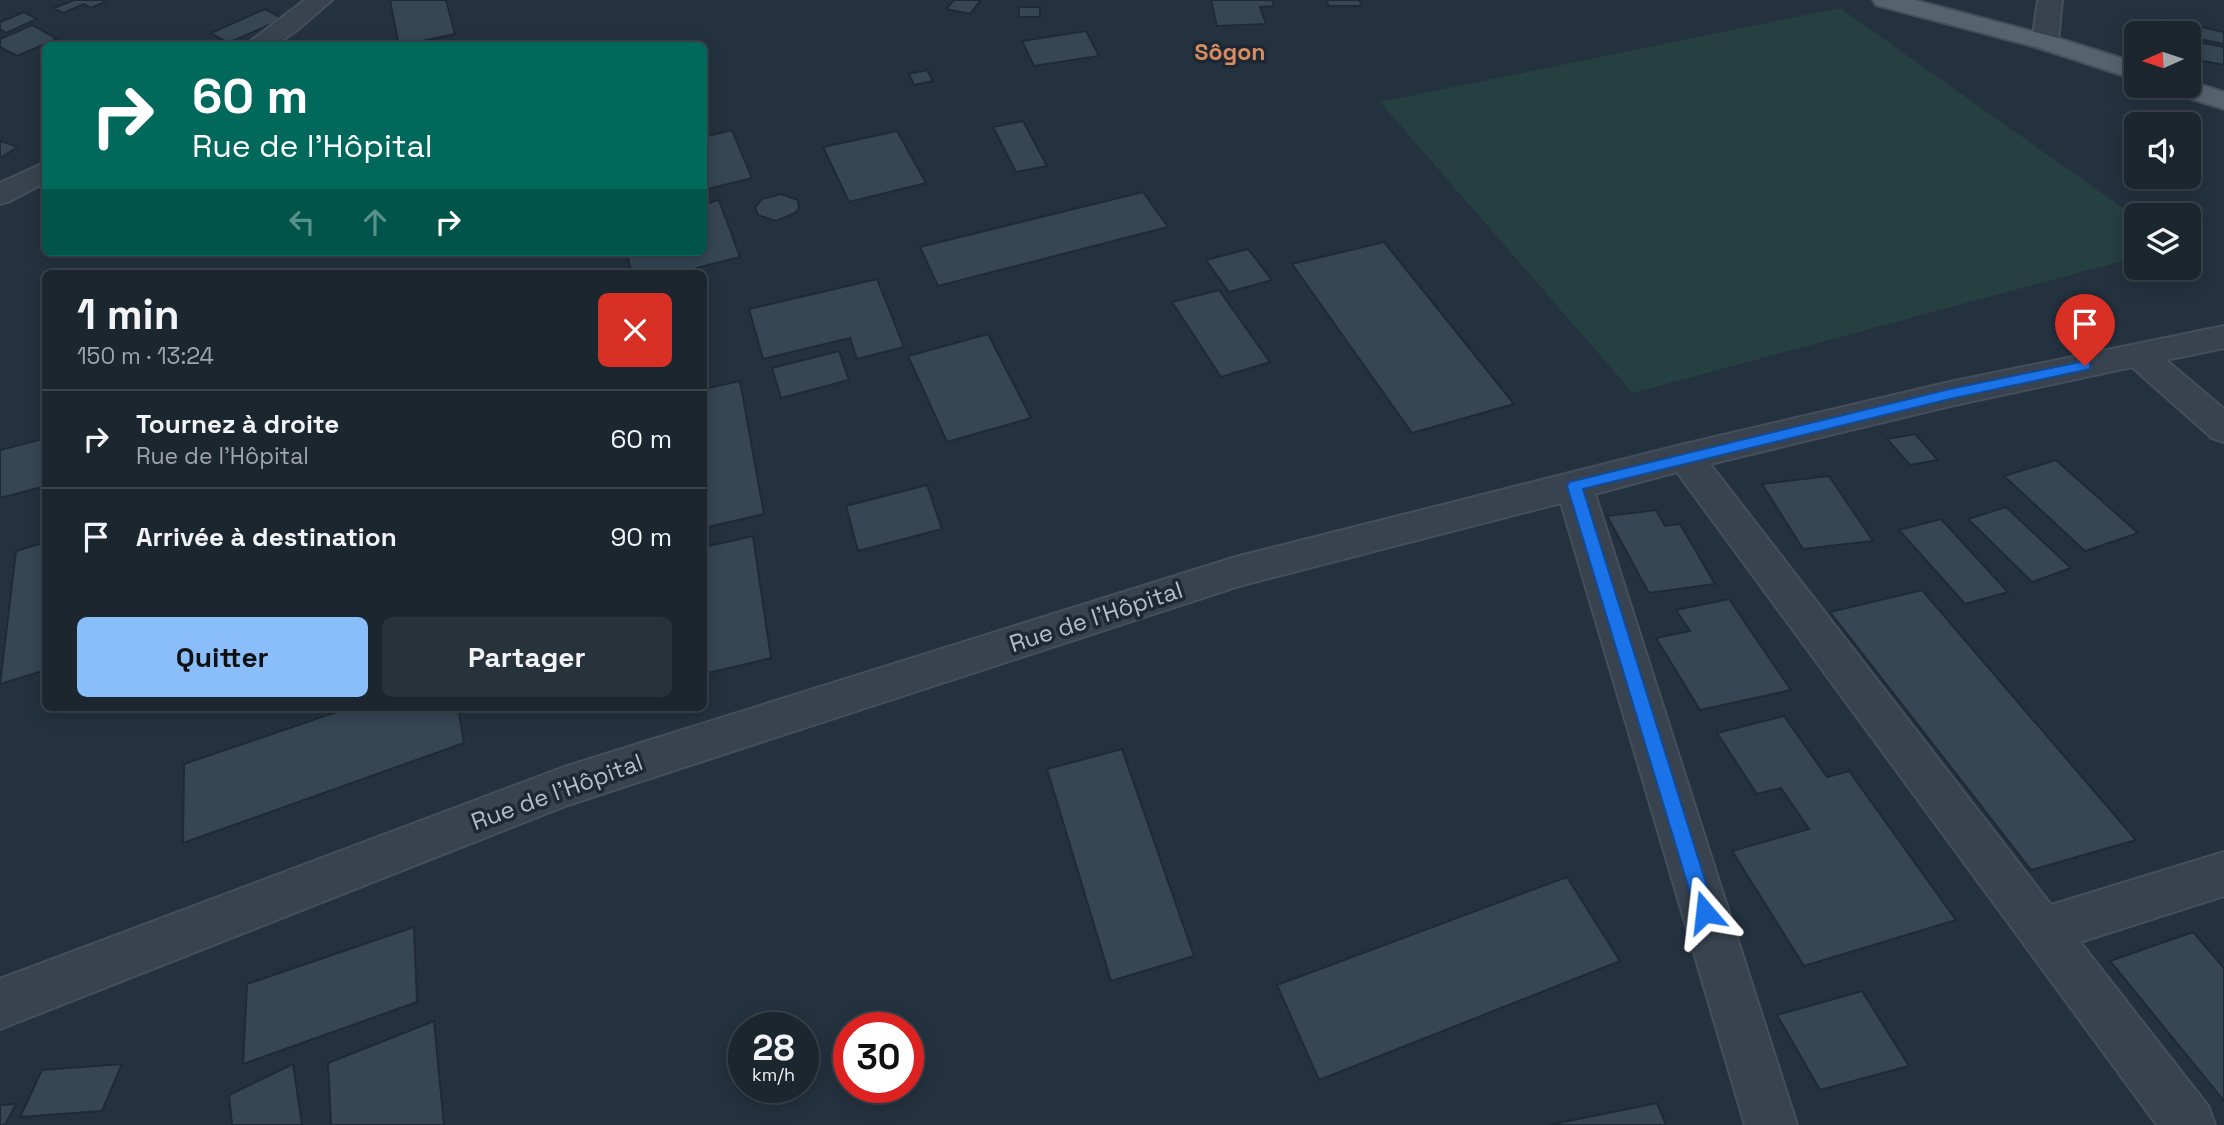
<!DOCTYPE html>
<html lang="fr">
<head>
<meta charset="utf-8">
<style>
  :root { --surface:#1b262f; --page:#28323b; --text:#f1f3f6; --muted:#a0a5aa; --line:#39434b; --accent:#89befa }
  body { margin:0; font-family:"Space Grotesk",sans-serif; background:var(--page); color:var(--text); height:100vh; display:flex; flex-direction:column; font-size:26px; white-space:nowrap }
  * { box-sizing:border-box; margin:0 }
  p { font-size:23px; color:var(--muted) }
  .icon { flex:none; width:38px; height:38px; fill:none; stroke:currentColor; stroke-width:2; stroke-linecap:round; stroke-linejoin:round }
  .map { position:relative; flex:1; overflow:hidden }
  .details { position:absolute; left:42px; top:270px; width:665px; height:441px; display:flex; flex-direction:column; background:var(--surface); border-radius:10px; box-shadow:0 4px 18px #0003,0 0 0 2px var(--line) }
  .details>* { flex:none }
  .banner { position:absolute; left:42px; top:42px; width:665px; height:214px; border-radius:10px; box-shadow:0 4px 18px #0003,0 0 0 2px var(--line); background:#00695c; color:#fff; overflow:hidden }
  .needle { width:46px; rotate:267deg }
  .controls { position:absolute; left:2124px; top:21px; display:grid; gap:14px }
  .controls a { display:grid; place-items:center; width:77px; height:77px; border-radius:10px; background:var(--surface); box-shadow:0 4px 18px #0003,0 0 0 2px var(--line); font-size:35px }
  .speed { position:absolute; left:728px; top:1012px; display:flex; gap:14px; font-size:35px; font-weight:700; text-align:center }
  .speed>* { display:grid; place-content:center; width:91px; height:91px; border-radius:50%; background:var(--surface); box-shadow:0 4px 18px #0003,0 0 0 2px var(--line); line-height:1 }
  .speed small { font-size:18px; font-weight:400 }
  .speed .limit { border:10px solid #d22; background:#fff; color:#111 }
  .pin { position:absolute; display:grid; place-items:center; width:60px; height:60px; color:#fff; margin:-72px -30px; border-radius:50% 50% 50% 0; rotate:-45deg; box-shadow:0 0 7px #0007 }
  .pin .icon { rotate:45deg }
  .me { position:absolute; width:77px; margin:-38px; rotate:343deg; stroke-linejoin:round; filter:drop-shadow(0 0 5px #0008) }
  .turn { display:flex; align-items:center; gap:24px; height:147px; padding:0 35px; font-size:32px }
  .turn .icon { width:91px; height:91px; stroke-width:2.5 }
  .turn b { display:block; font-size:49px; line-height:60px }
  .lanes { display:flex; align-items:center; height:66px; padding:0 35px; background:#0003; justify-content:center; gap:35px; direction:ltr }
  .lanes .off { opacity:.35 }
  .round { display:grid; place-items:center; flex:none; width:74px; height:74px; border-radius:10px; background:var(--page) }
  .headline { display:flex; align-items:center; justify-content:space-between; height:119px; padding:0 35px }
  h1 { font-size:42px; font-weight:600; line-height:52px }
  .cta { display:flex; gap:14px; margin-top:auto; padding:14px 35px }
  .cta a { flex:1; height:80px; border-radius:10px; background:var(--accent); color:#111; font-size:28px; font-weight:600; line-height:80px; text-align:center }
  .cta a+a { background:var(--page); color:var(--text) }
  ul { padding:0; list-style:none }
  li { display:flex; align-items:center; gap:21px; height:98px; padding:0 35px; border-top:2px solid var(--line) }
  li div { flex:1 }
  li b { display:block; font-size:26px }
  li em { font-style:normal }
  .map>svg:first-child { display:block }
  .green { fill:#263f40 }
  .building { fill:#364655; stroke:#1f2a36; stroke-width:2 }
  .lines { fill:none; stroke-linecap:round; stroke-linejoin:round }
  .minor-casing { stroke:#444f5b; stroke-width:4 }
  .major-casing { stroke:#444f5b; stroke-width:4 }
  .minor { fill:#38434f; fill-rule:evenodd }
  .major { fill:#56636f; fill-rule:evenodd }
  .route { fill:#1a73e8; stroke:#114b97; stroke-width:2 }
  .labels { text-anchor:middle; stroke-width:7; stroke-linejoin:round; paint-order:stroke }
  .far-quarter-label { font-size:23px; font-weight:bold; fill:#d78c62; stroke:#1d2834 }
  .street-label { font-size:24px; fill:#b4beca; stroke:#1d2834 }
</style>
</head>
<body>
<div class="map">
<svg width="2224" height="1125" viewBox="0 0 2224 1125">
  <rect width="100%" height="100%" fill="#24323f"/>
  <path class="green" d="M 1840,8 L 2137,218 L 2137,257 L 1633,393 L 1380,102 Z"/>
  <path class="building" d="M 74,0 L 102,0 L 105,2 L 91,8 L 84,4 L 63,13 L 54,8 Z
    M 390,0 L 446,0 L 455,34 L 399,46 Z
    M 954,0 L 981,0 L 970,14 L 946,9 Z
    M 1211,0 L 1272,0 L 1274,6 L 1260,7 L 1266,24 L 1217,26 Z
    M 1327,0 L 1360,0 L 1361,6 L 1328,6 Z
    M 1019,7 L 1040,7 L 1040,17 L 1019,17 Z
    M 265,9 L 283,19 L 228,43 L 211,33 Z
    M 24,12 L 37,19 L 6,33 L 0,29 L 0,22 Z
    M 2165,19 L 2224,32 L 2224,44 L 2189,37 L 2189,33 L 2164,31 Z
    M 32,25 L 57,39 L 17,56 L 0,47 L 0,39 Z
    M 1086,31 L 1099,56 L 1034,66 L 1022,41 Z
    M 2189,40 L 2224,47 L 2224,65 L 2192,59 L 2193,69 L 2189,68 Z
    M 927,70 L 933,81 L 914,85 L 909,74 Z
    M 1023,121 L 1047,166 L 1016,172 L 993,127 Z
    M 732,130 L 752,178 L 704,190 L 704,137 Z
    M 897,131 L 926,183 L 849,202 L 823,147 Z
    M 0,141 L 18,147 L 0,158 Z
    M 1143,192 L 1168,227 L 938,286 L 920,247 Z
    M 781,194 L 798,200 L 799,208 L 795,213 L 776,221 L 758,215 L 755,207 L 762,199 Z
    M 719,200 L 740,257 L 697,268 L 699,273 L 632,273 L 626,252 L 704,252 L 704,204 Z
    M 1384,242 L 1514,404 L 1412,433 L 1292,264 Z
    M 1248,249 L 1272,280 L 1229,292 L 1206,260 Z
    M 877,279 L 904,347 L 857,359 L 850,338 L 763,359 L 749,309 Z
    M 1219,290 L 1270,362 L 1221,377 L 1172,302 Z
    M 988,334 L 1031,418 L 947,442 L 908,356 Z
    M 839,351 L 849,380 L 781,398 L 772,368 Z
    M 740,381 L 764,514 L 704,528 L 704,389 Z
    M 1915,434 L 1938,460 L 1910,465 L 1887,439 Z
    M 46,438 L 46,486 L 0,498 L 0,450 Z
    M 2056,460 L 2138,533 L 2085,551 L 2004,476 Z
    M 1829,476 L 1873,541 L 1803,549 L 1762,484 Z
    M 927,485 L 942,529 L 858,551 L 846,506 Z
    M 2006,507 L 2071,568 L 2032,582 L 1968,519 Z
    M 1656,510 L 1665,526 L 1680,524 L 1715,584 L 1649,593 L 1607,516 Z
    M 1941,519 L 2008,592 L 1965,604 L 1899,530 Z
    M 753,536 L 771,658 L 704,674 L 704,547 Z
    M 46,542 L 46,670 L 0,684 L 16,551 Z
    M 1922,590 L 2136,840 L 2031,870 L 1830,612 Z
    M 1729,599 L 1791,690 L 1700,710 L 1656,638 L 1690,631 L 1676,610 Z
    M 351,707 L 458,707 L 464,743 L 183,843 L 184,764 Z
    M 1784,716 L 1827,777 L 1849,771 L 1956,920 L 1804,966 L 1732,851 L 1809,829 L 1781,788 L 1757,794 L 1717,733 Z
    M 1122,749 L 1194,956 L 1111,981 L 1047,769 Z
    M 1567,877 L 1620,961 L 1319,1080 L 1277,985 Z
    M 414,927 L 417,1002 L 243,1064 L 247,984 Z
    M 2193,932 L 2224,968 L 2224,1101 L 2110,961 Z
    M 1862,991 L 1909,1066 L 1820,1090 L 1777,1015 Z
    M 434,1021 L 444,1125 L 331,1125 L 328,1063 Z
    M 122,1064 L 102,1111 L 20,1117 L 42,1070 Z
    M 293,1064 L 302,1125 L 232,1125 L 229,1095 Z
    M 1657,1103 L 1666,1125 L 1549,1125 Z
    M 16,1104 L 5,1125 L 0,1125 L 0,1105 Z"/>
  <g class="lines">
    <defs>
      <path id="minor" d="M 305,0 L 332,0 L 297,30 L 274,46 L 244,46 Z
        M 2038,0 L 2062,0 L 2058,42 L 2054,47 L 2045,50 L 2036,47 L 2032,42 Z
        M 46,162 L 46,182 L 10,201 L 0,204 L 0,183 Z
        M 2224,326 L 2224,348 L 2166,360 L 2224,409 L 2224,442 L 2212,438 L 2132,367 L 1950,406 L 1710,464 L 2051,905 L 2224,852 L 2224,896 L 2080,942 L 2208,1106 L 2215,1125 L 2157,1125 L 1677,472 L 1595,494 L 1797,1125 L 1745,1125 L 1561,503 L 1239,586 L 568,805 L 0,1029 L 0,979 L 564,767 L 1239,556 L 1685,444 L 1950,382 Z"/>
      <path id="major" d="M 1873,0 L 1914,0 L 2054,37 L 2137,63 L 2137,80 L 2036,47 L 1876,5 Z
        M 2189,81 L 2224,92 L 2224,109 L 2169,92 L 2165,86 L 2189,86 Z"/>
    </defs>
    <use href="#minor" class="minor-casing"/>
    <use href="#major" class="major-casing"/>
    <use href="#minor" class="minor"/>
    <use href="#major" class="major"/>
  </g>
  <path class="route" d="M 2085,361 L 2090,362 L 2090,369 L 1950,399 L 1583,489 L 1715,912 L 1712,919 L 1705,921 L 1698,919 L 1567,486 L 1569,482 L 1950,389 Z"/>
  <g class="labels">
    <g class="far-quarter-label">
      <text x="1230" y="60">Sôgon</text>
    </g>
    <g class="street-label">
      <text transform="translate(1096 617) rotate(-18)" y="8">Rue de l'Hôpital</text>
      <text transform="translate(557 792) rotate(-20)" y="8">Rue de l'Hôpital</text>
    </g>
  </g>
</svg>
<div class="controls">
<a><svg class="needle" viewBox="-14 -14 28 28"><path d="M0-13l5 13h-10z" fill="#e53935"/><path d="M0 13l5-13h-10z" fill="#a0a5aa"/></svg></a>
<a><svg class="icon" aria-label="sound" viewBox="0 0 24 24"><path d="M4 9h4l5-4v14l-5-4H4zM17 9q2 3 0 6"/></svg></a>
<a><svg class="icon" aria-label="layers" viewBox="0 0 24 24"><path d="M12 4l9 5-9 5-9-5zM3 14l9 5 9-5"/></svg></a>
</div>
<div class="speed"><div>28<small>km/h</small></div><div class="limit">30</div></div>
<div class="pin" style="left:2085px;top:366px;background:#d93025"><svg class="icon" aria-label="arrive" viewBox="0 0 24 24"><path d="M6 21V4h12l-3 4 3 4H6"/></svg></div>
<svg class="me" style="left:1705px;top:912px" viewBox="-20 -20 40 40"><path d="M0-17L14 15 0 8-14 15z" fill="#1a73e8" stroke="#fff" stroke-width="4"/></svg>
<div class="banner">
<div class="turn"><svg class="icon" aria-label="right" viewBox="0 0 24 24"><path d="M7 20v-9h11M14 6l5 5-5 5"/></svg><div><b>60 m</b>Rue de l'Hôpital</div></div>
<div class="lanes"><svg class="icon off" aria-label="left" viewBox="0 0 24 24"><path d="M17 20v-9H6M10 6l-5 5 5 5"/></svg><svg class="icon off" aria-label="ahead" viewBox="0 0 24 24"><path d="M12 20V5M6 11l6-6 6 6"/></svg><svg class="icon" aria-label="right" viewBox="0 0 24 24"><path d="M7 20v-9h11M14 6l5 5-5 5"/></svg></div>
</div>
<section class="details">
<div class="headline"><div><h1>1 min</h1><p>150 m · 13:24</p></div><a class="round" style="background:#d93025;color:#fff"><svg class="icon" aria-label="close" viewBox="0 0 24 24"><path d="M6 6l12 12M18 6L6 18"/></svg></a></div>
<ul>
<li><svg class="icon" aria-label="right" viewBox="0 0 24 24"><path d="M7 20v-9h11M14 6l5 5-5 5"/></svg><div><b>Tournez à droite</b><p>Rue de l'Hôpital</p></div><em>60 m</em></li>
<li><svg class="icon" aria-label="arrive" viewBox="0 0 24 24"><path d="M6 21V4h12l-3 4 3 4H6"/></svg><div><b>Arrivée à destination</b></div><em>90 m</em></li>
</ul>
<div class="cta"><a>Quitter</a><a>Partager</a></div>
</section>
</div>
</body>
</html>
